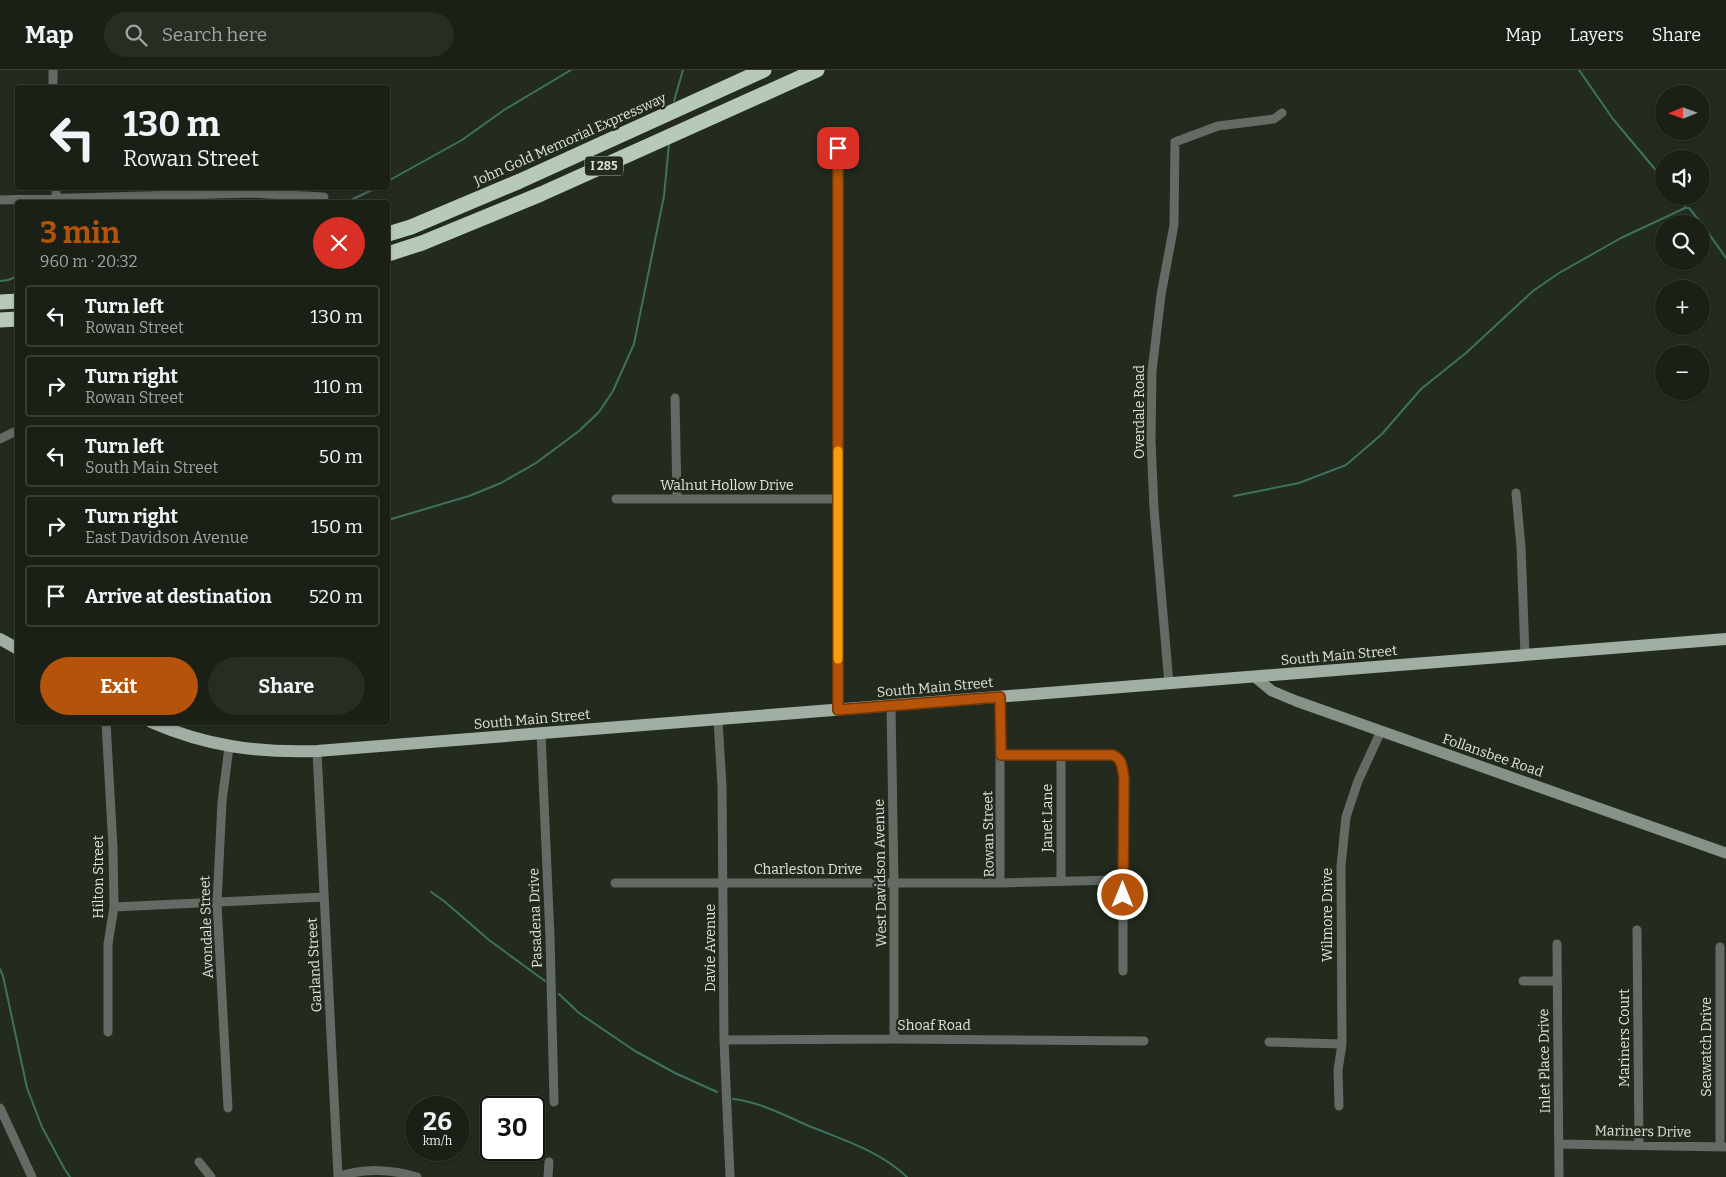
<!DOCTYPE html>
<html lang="en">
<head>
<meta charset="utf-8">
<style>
  :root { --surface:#1a2016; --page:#272d23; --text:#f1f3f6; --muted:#9fa3a1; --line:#383e35; --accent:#b45309 }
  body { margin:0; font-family:Bitter,serif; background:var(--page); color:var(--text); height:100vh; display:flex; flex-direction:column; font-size:19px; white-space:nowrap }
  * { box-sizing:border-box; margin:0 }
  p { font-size:16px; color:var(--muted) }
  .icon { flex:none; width:28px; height:28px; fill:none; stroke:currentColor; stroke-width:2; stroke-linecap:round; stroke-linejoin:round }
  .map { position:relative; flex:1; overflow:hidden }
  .details { position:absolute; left:15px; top:130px; width:375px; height:525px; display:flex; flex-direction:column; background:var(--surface); border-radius:5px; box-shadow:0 1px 4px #0004,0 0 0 1px var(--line) }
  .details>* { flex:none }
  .hud { position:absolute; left:15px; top:15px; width:375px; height:105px; border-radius:5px; box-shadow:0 1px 4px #0004,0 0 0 1px var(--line); background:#1a2016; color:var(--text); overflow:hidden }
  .needle { width:32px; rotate:269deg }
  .buttons { position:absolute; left:1655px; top:15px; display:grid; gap:10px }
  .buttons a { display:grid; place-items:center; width:55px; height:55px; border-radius:50%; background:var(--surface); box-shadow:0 1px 4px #0004,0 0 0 1px var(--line); font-size:25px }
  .speed { position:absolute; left:405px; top:1026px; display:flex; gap:10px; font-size:25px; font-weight:700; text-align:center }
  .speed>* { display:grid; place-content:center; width:65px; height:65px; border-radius:50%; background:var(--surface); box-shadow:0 1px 4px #0004,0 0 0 1px var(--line); line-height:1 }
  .speed small { font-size:12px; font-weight:400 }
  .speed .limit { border:2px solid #111; border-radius:8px; background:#fff; color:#111 }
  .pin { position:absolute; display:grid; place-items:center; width:42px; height:42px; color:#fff; margin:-21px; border-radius:10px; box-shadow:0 2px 8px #0006 }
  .me { position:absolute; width:55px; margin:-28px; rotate:0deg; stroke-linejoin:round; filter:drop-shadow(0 0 4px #0008) }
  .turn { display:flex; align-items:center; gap:18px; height:105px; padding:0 25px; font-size:22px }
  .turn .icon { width:65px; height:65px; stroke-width:2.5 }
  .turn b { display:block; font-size:35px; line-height:42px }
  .round { display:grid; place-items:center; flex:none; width:52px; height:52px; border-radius:26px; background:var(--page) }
  .overview { display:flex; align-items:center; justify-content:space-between; height:85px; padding:0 25px }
  h1 { font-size:30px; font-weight:700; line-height:38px; color:var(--accent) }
  .primary-button { display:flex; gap:10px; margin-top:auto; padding:10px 25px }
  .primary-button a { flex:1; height:58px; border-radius:30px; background:var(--accent); color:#fff; font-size:20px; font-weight:700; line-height:58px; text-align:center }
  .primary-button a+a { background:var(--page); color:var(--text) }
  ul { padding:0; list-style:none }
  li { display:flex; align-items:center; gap:15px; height:62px; margin:0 10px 8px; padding:0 15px; border:2px solid var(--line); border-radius:5px }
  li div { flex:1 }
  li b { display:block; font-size:19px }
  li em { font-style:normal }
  header { display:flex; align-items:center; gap:30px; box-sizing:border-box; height:70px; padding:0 25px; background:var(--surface); border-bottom:1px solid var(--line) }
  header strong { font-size:24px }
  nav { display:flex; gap:28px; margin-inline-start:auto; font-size:18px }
  .search { width:350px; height:45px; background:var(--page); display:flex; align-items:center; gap:12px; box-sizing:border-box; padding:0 18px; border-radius:28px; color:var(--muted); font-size:19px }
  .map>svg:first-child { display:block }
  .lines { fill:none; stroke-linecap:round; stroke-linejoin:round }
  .stream { stroke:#3e7161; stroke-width:2 }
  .street { stroke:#646b65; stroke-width:9 }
  .secondary { stroke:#869188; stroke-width:11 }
  .primary { stroke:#a0aea3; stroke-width:12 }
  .highway { stroke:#b7c9bb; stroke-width:15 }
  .route-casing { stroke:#753606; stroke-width:12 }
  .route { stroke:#b45309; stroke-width:9 }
  .slow { stroke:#f59e0b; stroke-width:9 }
  .labels { text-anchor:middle; stroke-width:5; stroke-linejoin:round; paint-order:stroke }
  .shield { fill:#222b1d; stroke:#a6aca2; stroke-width:1 }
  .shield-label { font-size:12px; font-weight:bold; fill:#dee4db }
  .street-label { font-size:14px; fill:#dee4db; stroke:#222b1d }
</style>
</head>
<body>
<header>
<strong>Map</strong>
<div class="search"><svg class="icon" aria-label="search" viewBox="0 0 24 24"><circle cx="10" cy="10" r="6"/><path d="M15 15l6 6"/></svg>Search here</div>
<nav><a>Map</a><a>Layers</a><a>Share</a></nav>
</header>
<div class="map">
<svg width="1726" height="1107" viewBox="0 0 1726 1107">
  <rect width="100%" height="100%" fill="#222b1d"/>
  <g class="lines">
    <path class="stream" d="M 1579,0 L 1613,49 L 1664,110
      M 674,31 L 683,0
      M 388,111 L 462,70 L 504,40 L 571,0
      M 1680,126 L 1685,133 L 1685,137
      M 347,132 L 376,118
      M 1685,138 L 1689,138 L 1702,154 L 1726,188
      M 0,211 L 8,210 L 18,206
      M 1234,426 L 1299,413 L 1346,395 L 1382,364 L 1421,319 L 1466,283 L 1533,221 L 1559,203 L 1621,168 L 1685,138
      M 388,450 L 469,426 L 501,413 L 536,393 L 579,361 L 599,342 L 613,321 L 634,274 L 664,126 L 669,74
      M 431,822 L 444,831 L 489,870 L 545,911
      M 0,899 L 3,906 L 27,1018 L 42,1057 L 64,1098 L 70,1107
      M 559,924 L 579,943 L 635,981 L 675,1003 L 717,1022
      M 733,1029 C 760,1032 784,1045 809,1056 C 843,1070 880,1081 907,1107"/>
    <path class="street" d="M 53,0 L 53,18
      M 56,118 L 56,128
      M 0,130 L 251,123 L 324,127
      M 675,328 L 677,429
      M 0,369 L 18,360
      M 1516,423 L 1521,477 L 1525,585
      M 616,429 L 839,429
      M 1169,614 L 1154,439 L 1151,371 L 1152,301 L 1161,225 L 1174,155 L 1175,72 L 1218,56 L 1274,49 L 1282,43
      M 891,636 L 894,813 L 894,969
      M 838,640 L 838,78
      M 718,650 L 722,716 L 724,970 L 730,1107
      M 106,652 L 113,778 L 114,837 L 108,874 L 108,962
      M 541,663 L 550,867 L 554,1032
      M 317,681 L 338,1107
      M 1123,806 L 1123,901
      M 1061,811 L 1061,685
      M 615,813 L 1000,813 L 1115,810 L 1123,806 L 1123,708 C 1122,697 1123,690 1113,685 L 1001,685
      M 1000,813 L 1000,627
      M 114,837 L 324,827
      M 1637,860 L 1639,1075
      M 1557,874 L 1559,1107
      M 1720,877 L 1720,1077
      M 1523,911 L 1557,911
      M 724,970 L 894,969 L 1144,971
      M 1269,972 L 1342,974
      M 1339,1036 L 1338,1000 L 1342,974 L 1341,796 L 1346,747 L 1358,711 L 1381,661
      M 0,1038 L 32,1107
      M 228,1038 L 217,833 L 222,732 L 229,677
      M 1559,1074 L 1726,1077
      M 199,1092 L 211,1107
      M 338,1107 C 362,1098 392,1099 417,1107
      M 548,1107 L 549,1092"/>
    <path class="secondary" d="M 1255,607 L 1272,621 L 1296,631 L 1726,783"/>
    <path class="primary" d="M 0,569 L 18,579
      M 151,652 C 206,676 257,683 317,681 L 1726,569"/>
    <path class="highway" d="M 388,164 L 411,157 L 520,111 L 764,0
      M 388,184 L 422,173 L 541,124 L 817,0
      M 0,232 L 18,231
      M 0,250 L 18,249"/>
  </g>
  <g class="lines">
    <defs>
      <path id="route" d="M 838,78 L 838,640 L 1000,627 L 1001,685 L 1113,685 C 1123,690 1122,697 1124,708 L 1123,825"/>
    </defs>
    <use href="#route" class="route-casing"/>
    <use href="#route" class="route"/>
    <path class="slow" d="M 838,589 L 838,381"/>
  </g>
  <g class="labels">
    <rect class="shield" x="585" y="86.5" width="38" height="19" rx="4"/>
    <g class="shield-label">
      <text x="604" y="100">I 285</text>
    </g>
    <g class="street-label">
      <text transform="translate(570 69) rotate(-24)" y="5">John Gold Memorial Expressway</text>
      <text transform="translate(1139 342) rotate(-90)" y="5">Overdale Road</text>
      <text x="727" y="420">Walnut Hollow Drive</text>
      <text transform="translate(1339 585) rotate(-5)" y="5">South Main Street</text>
      <text transform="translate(935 617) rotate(-5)" y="5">South Main Street</text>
      <text transform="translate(532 649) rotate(-5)" y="5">South Main Street</text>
      <text transform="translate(1493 685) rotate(19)" y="5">Follansbee Road</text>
      <text transform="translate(1047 748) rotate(-90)" y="5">Janet Lane</text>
      <text transform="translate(988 764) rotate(-91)" y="5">Rowan Street</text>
      <text x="808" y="804">Charleston Drive</text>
      <text transform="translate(880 803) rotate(-91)" y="5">West Davidson Avenue</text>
      <text transform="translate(98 807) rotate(-90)" y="5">Hilton Street</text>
      <text transform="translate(1327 845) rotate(-90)" y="5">Wilmore Drive</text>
      <text transform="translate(535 848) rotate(-92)" y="5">Pasadena Drive</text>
      <text transform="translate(206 857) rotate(-92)" y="5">Avondale Street</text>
      <text transform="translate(710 878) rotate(-90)" y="5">Davie Avenue</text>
      <text transform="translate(314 895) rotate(-93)" y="5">Garland Street</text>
      <text x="934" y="960">Shoaf Road</text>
      <text transform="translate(1624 968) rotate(-90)" y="5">Mariners Court</text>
      <text transform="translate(1706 977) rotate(-90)" y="5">Seawatch Drive</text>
      <text transform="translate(1544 991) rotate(-91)" y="5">Inlet Place Drive</text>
      <text transform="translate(1643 1061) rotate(1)" y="5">Mariners Drive</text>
    </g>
  </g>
</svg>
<div class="buttons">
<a><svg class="needle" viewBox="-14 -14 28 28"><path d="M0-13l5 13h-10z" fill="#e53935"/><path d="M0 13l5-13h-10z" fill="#9fa3a1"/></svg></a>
<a><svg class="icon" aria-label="sound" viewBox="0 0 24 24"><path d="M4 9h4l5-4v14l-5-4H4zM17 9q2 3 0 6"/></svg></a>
<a><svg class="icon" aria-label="search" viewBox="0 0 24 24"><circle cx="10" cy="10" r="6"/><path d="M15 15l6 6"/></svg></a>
<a>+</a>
<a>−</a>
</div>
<div class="speed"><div>26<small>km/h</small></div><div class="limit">30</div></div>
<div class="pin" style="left:838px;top:78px;background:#d93025"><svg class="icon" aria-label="arrive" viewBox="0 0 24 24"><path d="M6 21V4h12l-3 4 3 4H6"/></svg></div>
<svg class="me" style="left:1123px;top:825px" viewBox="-20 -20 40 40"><circle r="17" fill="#b45309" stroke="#fff" stroke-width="3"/><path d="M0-11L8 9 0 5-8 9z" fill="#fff"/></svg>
<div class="hud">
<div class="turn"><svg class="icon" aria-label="left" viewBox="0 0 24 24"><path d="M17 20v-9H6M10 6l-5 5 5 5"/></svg><div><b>130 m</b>Rowan Street</div></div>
</div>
<section class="details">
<div class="overview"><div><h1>3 min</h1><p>960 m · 20:32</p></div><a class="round" style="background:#d93025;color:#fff"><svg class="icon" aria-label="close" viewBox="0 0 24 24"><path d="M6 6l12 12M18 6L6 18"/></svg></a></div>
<ul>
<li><svg class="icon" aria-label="left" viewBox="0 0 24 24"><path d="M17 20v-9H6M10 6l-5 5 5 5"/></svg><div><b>Turn left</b><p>Rowan Street</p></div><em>130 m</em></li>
<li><svg class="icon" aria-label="right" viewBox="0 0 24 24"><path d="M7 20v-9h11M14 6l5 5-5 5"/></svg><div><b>Turn right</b><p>Rowan Street</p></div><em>110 m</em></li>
<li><svg class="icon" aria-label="left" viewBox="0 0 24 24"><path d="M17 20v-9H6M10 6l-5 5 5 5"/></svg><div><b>Turn left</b><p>South Main Street</p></div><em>50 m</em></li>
<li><svg class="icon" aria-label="right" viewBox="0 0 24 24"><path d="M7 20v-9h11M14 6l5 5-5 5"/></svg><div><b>Turn right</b><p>East Davidson Avenue</p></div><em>150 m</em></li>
<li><svg class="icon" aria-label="arrive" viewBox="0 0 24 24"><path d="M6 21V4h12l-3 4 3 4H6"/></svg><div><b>Arrive at destination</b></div><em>520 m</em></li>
</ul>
<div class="primary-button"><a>Exit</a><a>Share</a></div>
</section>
</div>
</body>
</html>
